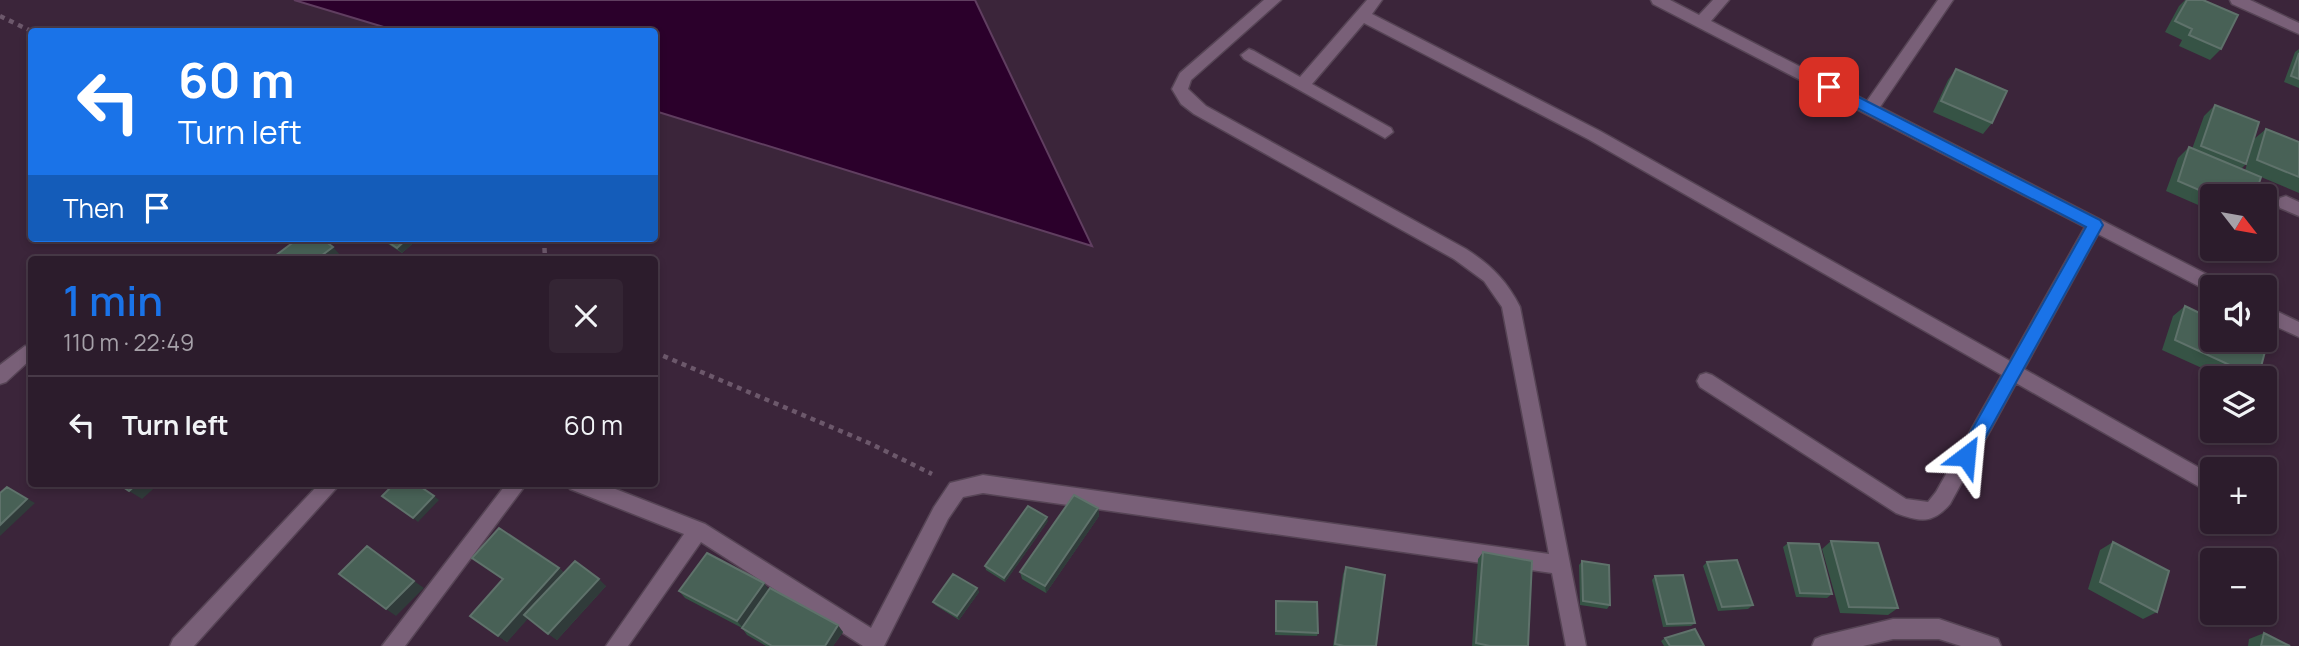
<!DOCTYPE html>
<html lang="en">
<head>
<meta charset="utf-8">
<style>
  :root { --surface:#2c1c2c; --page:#342534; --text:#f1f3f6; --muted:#a6a1a9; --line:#483a48; --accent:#1a73e8 }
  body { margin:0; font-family:Manrope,sans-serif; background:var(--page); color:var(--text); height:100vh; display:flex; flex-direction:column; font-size:26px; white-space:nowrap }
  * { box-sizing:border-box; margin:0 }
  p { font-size:23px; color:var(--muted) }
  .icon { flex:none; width:38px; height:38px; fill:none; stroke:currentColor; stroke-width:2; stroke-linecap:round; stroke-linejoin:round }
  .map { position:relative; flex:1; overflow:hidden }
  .side { position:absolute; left:28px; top:256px; width:630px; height:231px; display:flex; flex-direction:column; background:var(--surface); border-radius:7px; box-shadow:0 4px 10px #0003,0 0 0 2px var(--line) }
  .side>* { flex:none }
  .guide { position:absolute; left:28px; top:28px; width:630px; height:214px; border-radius:7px; box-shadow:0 4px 10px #0003,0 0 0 2px var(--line); background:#1a73e8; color:#fff; overflow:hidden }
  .needle { width:46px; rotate:121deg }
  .fabs { position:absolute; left:2200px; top:184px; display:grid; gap:14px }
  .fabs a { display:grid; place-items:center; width:77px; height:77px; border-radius:7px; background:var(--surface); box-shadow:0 4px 10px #0003,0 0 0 2px var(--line); font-size:35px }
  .pin { position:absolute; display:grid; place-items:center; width:60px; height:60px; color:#fff; margin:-30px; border-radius:14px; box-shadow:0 4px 10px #0006 }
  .me { position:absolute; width:77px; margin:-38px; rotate:29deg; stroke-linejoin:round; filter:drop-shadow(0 0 5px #0008) }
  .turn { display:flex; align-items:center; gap:24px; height:147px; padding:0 35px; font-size:32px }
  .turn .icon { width:91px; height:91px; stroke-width:2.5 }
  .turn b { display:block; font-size:49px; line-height:60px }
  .then { display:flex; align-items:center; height:66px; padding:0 35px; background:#0003; gap:14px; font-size:26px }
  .round { display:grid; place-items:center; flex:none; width:74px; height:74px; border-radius:7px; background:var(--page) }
  .headline { display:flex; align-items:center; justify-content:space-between; height:119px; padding:0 35px }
  h1 { font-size:42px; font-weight:600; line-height:52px; color:var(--accent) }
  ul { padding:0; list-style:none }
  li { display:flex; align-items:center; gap:21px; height:98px; padding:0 35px; border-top:2px solid var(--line) }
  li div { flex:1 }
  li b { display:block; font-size:26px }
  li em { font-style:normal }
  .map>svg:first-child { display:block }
  .water { fill:#2b002b; stroke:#603e60; stroke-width:2 }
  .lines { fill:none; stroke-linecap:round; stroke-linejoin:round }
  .street-casing { stroke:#564455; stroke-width:3 }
  .path { stroke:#6c586b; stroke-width:4.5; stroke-dasharray:5 5; stroke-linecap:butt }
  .street { fill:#796078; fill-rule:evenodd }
  .wall { fill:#365345 }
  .shaded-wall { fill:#303b3a }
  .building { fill:#486156; stroke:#5f726b; stroke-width:2 }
  .route { fill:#1a73e8; stroke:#114b97; stroke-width:2 }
</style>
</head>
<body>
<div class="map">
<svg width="2299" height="646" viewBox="0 0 2299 646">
  <rect width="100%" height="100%" fill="#3b253a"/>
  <path class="water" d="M 294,0 L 975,0 L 1092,246 L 655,111 L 654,32 L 397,31 Z"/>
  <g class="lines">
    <defs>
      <path id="street" d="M 1264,0 L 1281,0 L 1191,80 L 1188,89 L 1206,106 L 1466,249 C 1491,265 1507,281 1520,307 L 1586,646 L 1566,646 L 1552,573 L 983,493 L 963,497 L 948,519 L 884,646 L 863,646 L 701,542 L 628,646 L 606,646 L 684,534 L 570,489 L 568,483 L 600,483 L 705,524 L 871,628 L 934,507 L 950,483 L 983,475 L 1549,554 L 1502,307 L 1484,281 L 1454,259 L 1194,114 L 1181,104 L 1172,89 L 1180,73 Z
        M 1367,0 L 1382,0 L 1372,14 L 1600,131 L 2010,361 L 2085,227 L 1653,4 L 1651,0 L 1670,0 L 1699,15 L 1713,0 L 1729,0 L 1711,21 L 1867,101 L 1938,0 L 1953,0 L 1880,107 L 2222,282 L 2225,287 L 2212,287 L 2212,293 L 2210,292 L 2098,234 L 2024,369 L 2212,475 L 2212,494 L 2016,383 L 1950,504 C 1933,524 1920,522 1896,513 L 1700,387 L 1697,381 L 1700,375 L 1706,373 L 1712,375 L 1906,499 L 1928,502 L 1936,492 L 2002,375 L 1588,139 L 1364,23 L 1312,84 L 1391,128 L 1393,132 L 1385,138 L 1244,59 L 1241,55 L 1249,49 L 1254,51 L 1300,77 Z
        M 2230,0 L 2250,0 L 2299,23 L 2299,34 L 2232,4 Z
        M 2286,196 L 2299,202 L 2299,216 L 2280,208 L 2278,203 L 2280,198 Z
        M 2264,305 L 2299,322 L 2299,337 L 2264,321 Z
        M 25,346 L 32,349 L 31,359 L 6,382 L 0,384 L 0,365 Z
        M 320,483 L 341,483 L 194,646 L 170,646 L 173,639 Z
        M 507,483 L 527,483 L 405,646 L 382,646 Z
        M 1893,619 L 1939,619 L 1998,639 L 2001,646 L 1961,646 L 1939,639 L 1893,639 L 1863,646 L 1812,646 L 1815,639 L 1822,636 Z"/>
    </defs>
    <use href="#street" class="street-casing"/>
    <path class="path" d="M 0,16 L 33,32
      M 544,238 L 545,259
      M 654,352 L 869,443 L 932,474"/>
    <use href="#street" class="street"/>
  </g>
  <path class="wall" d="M 2185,0 L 2203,0 L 2221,49 L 2210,60 L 2179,46 L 2182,40 L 2165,32 L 2179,6 Z
    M 2299,49 L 2299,88 L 2284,82 L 2295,52 Z
    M 1956,69 L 1992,123 L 1983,134 L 1933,112 L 1948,80 Z
    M 2215,105 L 2246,164 L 2241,169 L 2245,171 L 2254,139 L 2266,129 L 2299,142 L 2299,193 L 2261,177 L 2212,196 L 2212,211 L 2166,191 L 2178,158 L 2189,147 L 2192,149 L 2204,116 Z
    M 379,238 L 419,238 L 402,253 Z
    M 2185,306 L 2258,378 L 2224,378 L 2162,350 L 2173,316 Z
    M 1098,508 L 1099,516 L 1046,593 L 1022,579 L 1020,572 Z
    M 1048,521 L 1005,582 L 986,570 L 985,566 Z
    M 1831,541 L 1898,608 L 1888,615 L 1840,613 L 1822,549 Z
    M 2113,542 L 2157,612 L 2143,619 L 2088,589 L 2100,550 Z
    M 1788,543 L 1832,594 L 1827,598 L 1796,597 L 1783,547 Z
    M 1483,552 L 1528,646 L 1472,646 L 1478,559 Z
    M 472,558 L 559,568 L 564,573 L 606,586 L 557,640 L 528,618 L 507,642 L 470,616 L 503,580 Z
    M 1582,561 L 1610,605 L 1607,609 L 1580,605 L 1579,565 Z
    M 1707,562 L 1753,605 L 1748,609 L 1718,611 L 1703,566 Z
    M 1346,567 L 1376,646 L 1333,646 L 1343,574 Z
    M 1655,576 L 1695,623 L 1691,626 L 1663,627 L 1652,580 Z
    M 977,588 L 979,592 L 959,620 L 935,605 L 933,602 Z
    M 769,590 L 843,632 L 833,646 L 766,646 L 747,635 L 742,628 L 685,598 L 679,591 Z
    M 1276,601 L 1318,633 L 1317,636 L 1275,635 Z
    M 2264,633 L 2290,646 L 2248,646 L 2249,639 Z
    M 1665,638 L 1704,646 L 1664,646 L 1661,641 Z"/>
  <path class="shaded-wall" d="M 408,238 L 419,238 L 402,253 L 397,248 Z
    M 333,247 L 342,257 L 339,259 L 317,259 Z
    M 138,483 L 160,483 L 142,499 L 129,491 Z
    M 302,483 L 319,483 L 312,490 Z
    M 7,487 L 35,503 L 0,536 L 0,525 Z
    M 434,496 L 439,500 L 418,522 L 413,518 Z
    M 1098,508 L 1099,516 L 1046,593 L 1045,586 Z
    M 1047,517 L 1048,521 L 1005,582 L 1004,578 Z
    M 559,568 L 566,576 L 507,642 L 498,636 Z
    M 599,579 L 606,586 L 557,640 L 548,634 Z
    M 414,581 L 424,588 L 396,616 L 386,609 Z
    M 764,583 L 769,590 L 743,628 L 737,621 Z
    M 977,588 L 979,592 L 959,620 L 957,616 Z
    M 838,625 L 843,632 L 833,646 L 825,646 Z"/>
  <path class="building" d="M 2187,0 L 2203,0 L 2238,15 L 2221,49 L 2189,35 L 2192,29 L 2175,21 Z
    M 2299,53 L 2299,79 L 2291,76 Z
    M 1956,69 L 2007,91 L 1992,123 L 1941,101 Z
    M 2215,105 L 2259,122 L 2246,164 L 2201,146 Z
    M 2266,129 L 2299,142 L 2299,177 L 2257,160 Z
    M 2189,147 L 2261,177 L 2255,196 L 2213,196 L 2178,181 Z
    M 299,238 L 321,238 L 333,247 L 317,259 L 271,259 Z
    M 382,238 L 408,238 L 397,248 Z
    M 2185,306 L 2212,319 L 2212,340 L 2258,340 L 2267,344 L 2258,378 L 2175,340 Z
    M 117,483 L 138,483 L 129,491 Z
    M 395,483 L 415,483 L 434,496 L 413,518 L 382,496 Z
    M 7,487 L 27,499 L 0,525 L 0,493 Z
    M 1074,495 L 1098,508 L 1045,586 L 1020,572 Z
    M 1028,506 L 1047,517 L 1004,578 L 985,566 Z
    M 499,528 L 559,568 L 498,636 L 470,616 L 503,579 L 472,558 Z
    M 1831,541 L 1878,543 L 1898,608 L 1849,607 Z
    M 2113,542 L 2169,571 L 2157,612 L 2100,582 Z
    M 1788,543 L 1819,544 L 1832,594 L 1800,593 Z
    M 367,546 L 414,581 L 386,609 L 339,574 Z
    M 1483,552 L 1532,561 L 1528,646 L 1490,646 L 1476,643 Z
    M 707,553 L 764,583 L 737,621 L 679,591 Z
    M 1737,560 L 1753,605 L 1722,607 L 1707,562 Z
    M 575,561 L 599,579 L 548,634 L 524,615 Z
    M 1582,561 L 1609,565 L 1610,605 L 1583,601 Z
    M 1346,567 L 1385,575 L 1376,646 L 1344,646 L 1335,644 Z
    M 953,574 L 977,588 L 957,616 L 933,602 Z
    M 1683,575 L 1695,623 L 1667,624 L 1655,576 Z
    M 770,588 L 838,625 L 825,646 L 772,646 L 742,628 Z
    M 1276,601 L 1317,602 L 1318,633 L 1276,631 Z
    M 1695,629 L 1704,646 L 1670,646 L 1665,638 Z
    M 2264,633 L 2290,646 L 2261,646 Z"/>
  <path class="route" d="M 1829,82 L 2100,220 L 2103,225 L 1972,462 L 1966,464 L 1960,462 L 1957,456 L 1960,451 L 2086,227 L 1824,91 L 1824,84 Z"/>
</svg>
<div class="fabs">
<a><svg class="needle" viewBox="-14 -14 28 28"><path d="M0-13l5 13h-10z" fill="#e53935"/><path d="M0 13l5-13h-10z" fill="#a6a1a9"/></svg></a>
<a><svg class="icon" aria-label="sound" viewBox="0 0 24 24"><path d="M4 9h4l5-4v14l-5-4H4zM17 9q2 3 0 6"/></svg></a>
<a><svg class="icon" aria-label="layers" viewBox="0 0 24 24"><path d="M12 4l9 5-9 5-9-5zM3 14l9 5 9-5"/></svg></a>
<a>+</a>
<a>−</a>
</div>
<div class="pin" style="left:1829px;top:87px;background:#d93025"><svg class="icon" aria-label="arrive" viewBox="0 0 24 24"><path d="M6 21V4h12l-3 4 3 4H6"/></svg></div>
<svg class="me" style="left:1966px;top:456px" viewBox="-20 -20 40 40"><path d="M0-17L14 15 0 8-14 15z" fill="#1a73e8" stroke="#fff" stroke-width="4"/></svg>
<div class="guide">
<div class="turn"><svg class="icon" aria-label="left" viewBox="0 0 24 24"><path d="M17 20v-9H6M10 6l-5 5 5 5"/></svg><div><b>60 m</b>Turn left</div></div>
<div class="then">Then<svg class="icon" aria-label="arrive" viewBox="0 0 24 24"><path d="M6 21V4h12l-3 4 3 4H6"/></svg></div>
</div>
<section class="side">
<div class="headline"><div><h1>1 min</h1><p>110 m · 22:49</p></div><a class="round"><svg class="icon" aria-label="close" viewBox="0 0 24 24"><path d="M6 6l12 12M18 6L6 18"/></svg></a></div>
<ul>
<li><svg class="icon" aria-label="left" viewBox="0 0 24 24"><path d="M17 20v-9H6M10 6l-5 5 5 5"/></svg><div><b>Turn left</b></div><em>60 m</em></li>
</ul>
</section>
</div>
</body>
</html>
